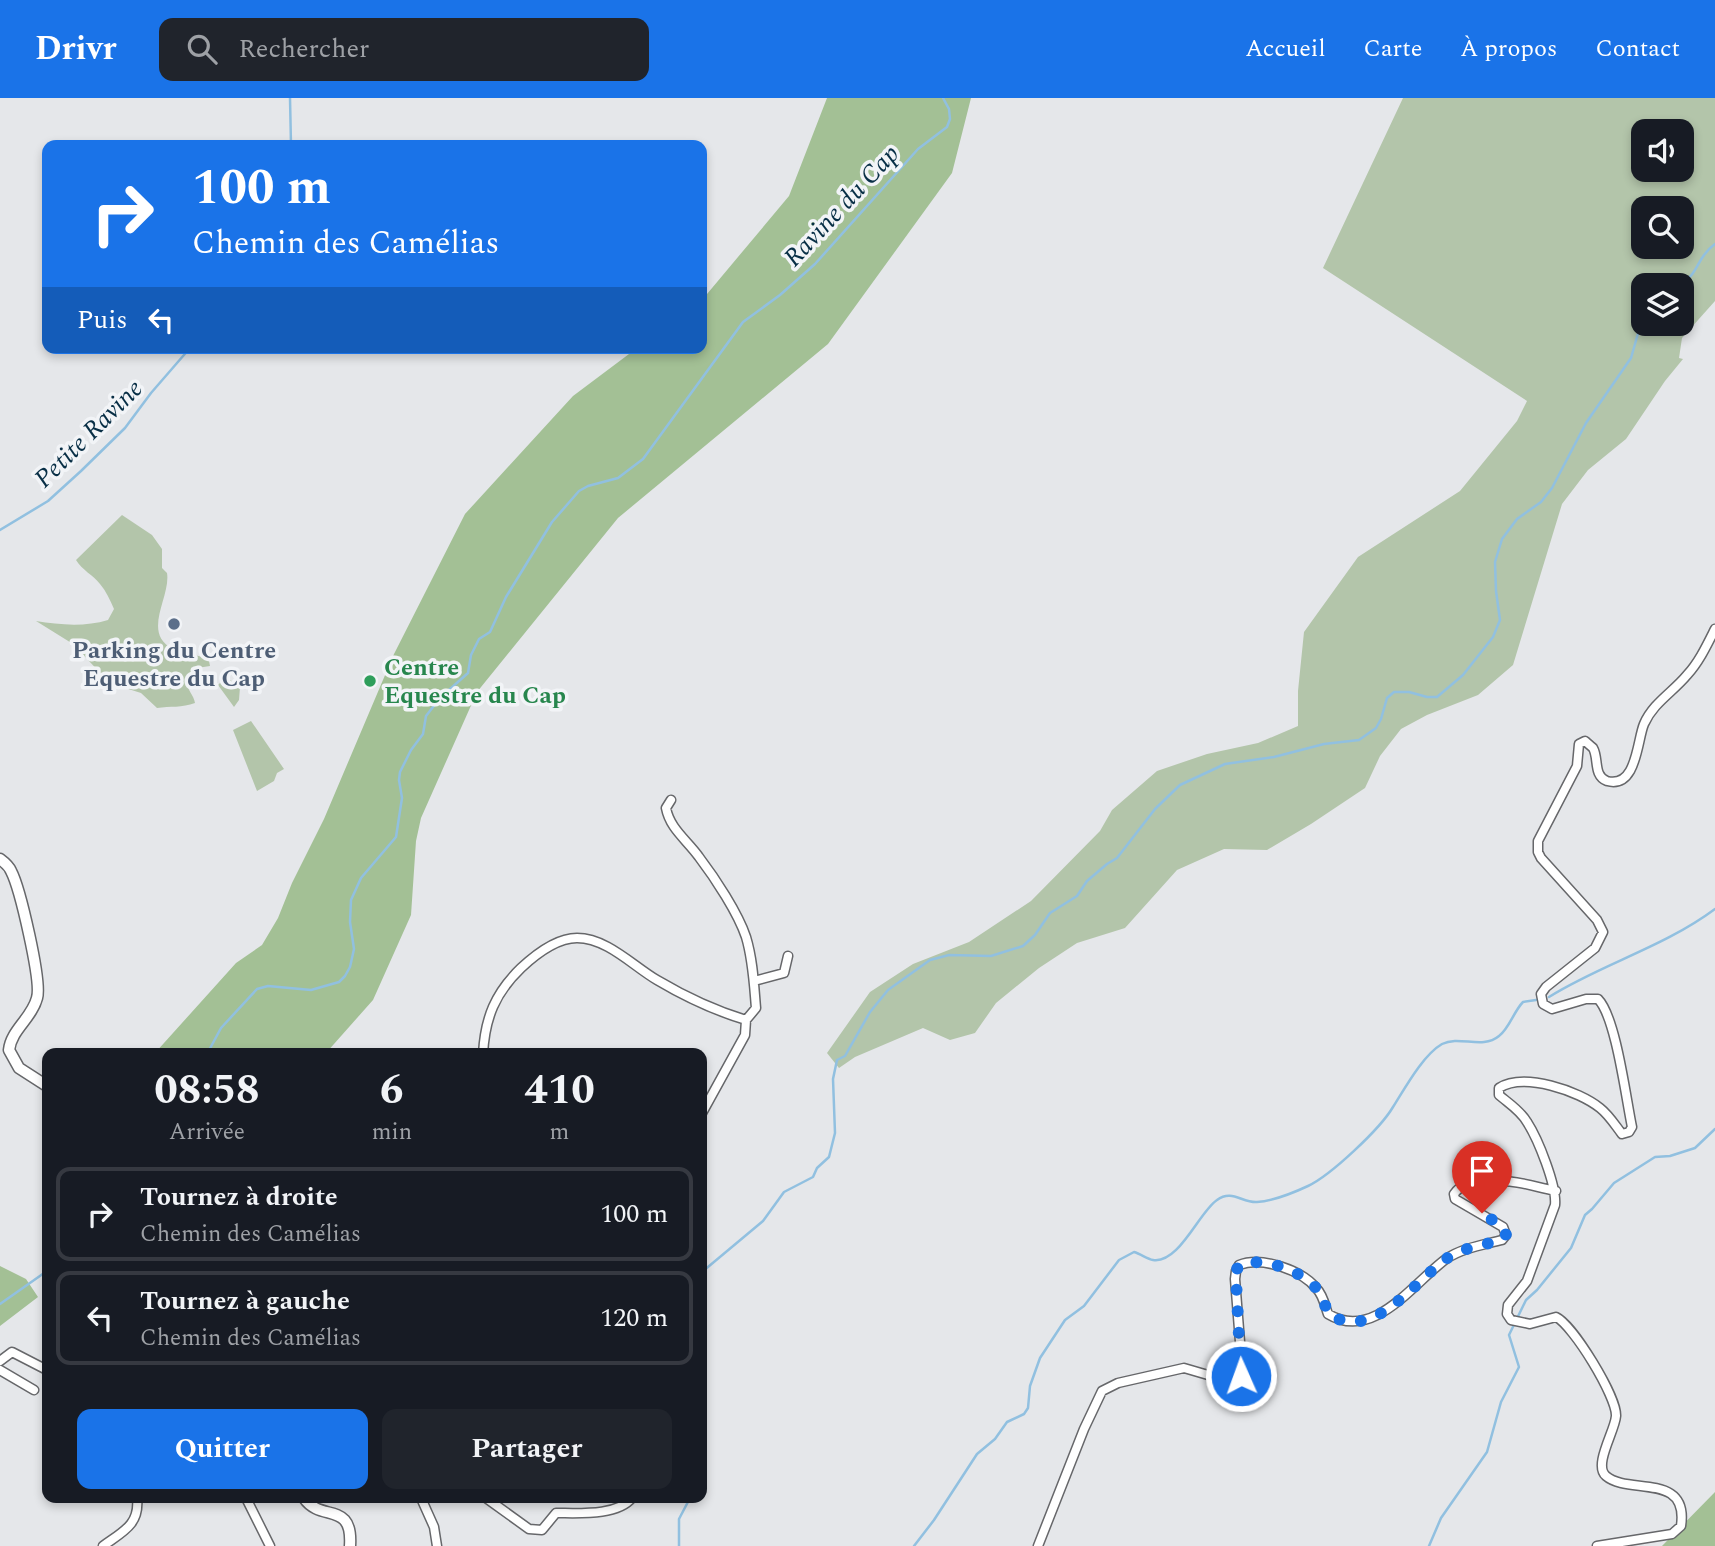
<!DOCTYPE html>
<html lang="fr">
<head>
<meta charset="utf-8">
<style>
  :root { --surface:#171b24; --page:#20242c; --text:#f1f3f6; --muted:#9ea1a6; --line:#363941; --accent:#1a73e8 }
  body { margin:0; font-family:Spectral,serif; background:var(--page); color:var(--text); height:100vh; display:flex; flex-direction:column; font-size:26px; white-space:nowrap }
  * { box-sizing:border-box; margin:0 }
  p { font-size:23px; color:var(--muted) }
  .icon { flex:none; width:38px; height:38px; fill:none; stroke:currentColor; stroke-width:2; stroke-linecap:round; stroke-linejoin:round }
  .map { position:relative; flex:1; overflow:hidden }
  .details { position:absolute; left:42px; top:950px; width:665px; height:455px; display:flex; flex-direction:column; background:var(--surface); border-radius:14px; box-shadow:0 4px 10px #0003 }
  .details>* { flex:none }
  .guide { position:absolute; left:42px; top:42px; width:665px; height:214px; border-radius:14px; box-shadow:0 4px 10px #0003; background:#1a73e8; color:#fff; overflow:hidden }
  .buttons { position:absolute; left:1631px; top:21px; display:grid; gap:14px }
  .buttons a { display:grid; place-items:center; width:63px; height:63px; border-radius:14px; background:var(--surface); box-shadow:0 4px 10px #0003; font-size:35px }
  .pin { position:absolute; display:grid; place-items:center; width:60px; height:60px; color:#fff; margin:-72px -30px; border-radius:50% 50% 50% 0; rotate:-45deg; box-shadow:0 0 7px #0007 }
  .pin .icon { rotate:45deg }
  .me { position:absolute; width:77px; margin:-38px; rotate:358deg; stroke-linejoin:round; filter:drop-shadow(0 0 5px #0008) }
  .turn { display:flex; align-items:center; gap:24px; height:147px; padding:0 35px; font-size:32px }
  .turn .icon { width:91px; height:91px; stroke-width:2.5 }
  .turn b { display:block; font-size:49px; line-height:60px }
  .then { display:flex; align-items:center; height:66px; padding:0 35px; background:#0003; gap:14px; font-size:26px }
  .eta { display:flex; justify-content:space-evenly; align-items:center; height:119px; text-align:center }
  .eta b { font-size:42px; font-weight:700; line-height:49px }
  .primary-button { display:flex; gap:14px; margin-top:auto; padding:14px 35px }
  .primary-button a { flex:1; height:80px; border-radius:14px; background:var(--accent); color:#fff; font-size:28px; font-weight:700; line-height:80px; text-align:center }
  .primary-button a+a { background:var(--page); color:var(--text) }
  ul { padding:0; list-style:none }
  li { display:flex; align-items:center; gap:21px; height:94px; margin:0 14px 10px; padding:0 21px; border:4px solid var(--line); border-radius:14px }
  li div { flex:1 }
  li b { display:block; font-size:26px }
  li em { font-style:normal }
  header { display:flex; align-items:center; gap:42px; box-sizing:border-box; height:98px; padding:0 35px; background:var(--accent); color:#fff }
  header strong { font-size:33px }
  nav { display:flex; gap:38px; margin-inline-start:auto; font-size:24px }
  .search { width:490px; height:63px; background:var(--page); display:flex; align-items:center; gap:18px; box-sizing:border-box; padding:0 24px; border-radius:14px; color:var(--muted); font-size:26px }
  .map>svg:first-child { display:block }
  .green { fill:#b3c5aa; fill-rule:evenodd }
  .forest { fill:#a3c095 }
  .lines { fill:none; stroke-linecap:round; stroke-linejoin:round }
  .stream { stroke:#91c0e0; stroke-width:2.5 }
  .minor-casing { stroke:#66676a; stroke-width:11 }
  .major-casing { stroke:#66676a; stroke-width:13 }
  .minor { stroke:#fff; stroke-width:8 }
  .major { stroke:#fff; stroke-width:10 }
  .route { stroke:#1a73e8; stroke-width:12; stroke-dasharray:0 21.6 }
  .service-dot { fill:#5c6f8a; stroke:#f2f4f7; stroke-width:2.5 }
  .leisure-dot { fill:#2e9e5b; stroke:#f2f4f7; stroke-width:2.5 }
  .labels { text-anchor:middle; stroke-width:7; stroke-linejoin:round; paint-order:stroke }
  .service-label { font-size:24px; font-weight:bold; fill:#4e5e75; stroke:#f2f4f7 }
  .leisure-label { font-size:24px; font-weight:bold; fill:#27864d; stroke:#f2f4f7; text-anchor:start }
  .water-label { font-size:26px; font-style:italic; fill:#082f46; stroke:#f2f4f7 }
</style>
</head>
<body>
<header>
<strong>Drivr</strong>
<div class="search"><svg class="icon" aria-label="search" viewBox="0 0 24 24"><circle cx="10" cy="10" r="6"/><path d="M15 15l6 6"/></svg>Rechercher</div>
<nav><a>Accueil</a><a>Carte</a><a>À propos</a><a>Contact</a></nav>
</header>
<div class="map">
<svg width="1715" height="1448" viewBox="0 0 1715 1448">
  <rect width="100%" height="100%" fill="#e5e7ea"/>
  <path class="green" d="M 1403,0 L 1715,0 L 1715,203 L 1682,240 L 1679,260 L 1683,261 L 1665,283 L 1626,341 L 1588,372 L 1562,406 L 1513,567 L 1478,597 L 1427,617 L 1401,631 L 1380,658 L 1365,690 L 1311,726 L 1267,752 L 1224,751 L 1177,772 L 1125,830 L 1077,845 L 1039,870 L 996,905 L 975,935 L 950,942 L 923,930 L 855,959 L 839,970 L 827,955 L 870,894 L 913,866 L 969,844 L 1031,803 L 1100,733 L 1112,712 L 1157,673 L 1207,656 L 1258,645 L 1298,628 L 1298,593 L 1304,534 L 1358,459 L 1460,393 L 1517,323 L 1527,303 L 1323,170 ZM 1643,33 L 1682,33 L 1682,72 L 1643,72 ZM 1643,110 L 1682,110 L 1682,149 L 1643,149 ZM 1643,187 L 1682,187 L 1682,226 L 1643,226 Z
    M 122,417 L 152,437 L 162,451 L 162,470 L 167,475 C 171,499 141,535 173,551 C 185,557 198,555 209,563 L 210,568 L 197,570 L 186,583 C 187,592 194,597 195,605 C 182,610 170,608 157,610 L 141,595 L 122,589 L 105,580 L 73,546 L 36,523 C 60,527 85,529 108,522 L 114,511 C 110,502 106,493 100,486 C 93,477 82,472 76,462 Z
    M 226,579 L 240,589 L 239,602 L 234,609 L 218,587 Z
    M 251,623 L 284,671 L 277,675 L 274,683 L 257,693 L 233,632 Z"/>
  <path class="forest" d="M 827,0 L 971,0 L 952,75 L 828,246 L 618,420 L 477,594 L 421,720 L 416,743 L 411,817 L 373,902 L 326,955 L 155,955 L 236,865 L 262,847 L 278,820 L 292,785 L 324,721 L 394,556 L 465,416 L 573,298 L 637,250 L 702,250 L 702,202 L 789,98 Z
    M 0,1168 L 26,1181 L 38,1199 L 0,1228 Z
    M 1715,1394 L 1715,1448 L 1662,1448 Z"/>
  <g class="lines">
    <path class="stream" d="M 290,0 L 291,47
      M 1680,187 C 1699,176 1696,160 1715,146
      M 0,432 L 48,403 L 81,373 L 125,330 L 151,295 L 190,250
      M 1549,899 C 1602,866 1664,849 1715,811
      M 207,956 L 221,930 L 257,891 L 268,888 L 311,892 L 339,884 L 345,878 L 350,869 L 354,851 L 350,824 L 351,802 L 361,780 L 396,739 L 402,700 L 399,682 L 400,674 L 411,652 L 423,636 L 426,618 L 440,600 L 468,575 L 471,557 L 479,541 L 490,534 L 506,499 L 552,424 L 579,393 L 588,388 L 618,380 L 643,361 L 743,224 L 780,197 L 815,166 L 918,51 L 947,29 L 950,21 L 949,11 L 943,0
      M 702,1174 L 763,1123 L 784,1094 L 813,1079 L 817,1070 L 829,1059 L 835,1035 L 833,981 L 837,962 L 845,958 L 870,914 L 888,892 L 930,862 L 949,857 L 991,858 L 1023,848 L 1035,837 L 1050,815 L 1077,798 L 1087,783 L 1107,766 L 1117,760 L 1155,711 L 1180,687 L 1225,666 L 1274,659 L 1324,646 L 1359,642 L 1376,630 L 1381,621 L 1387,600 L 1394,594 L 1409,594 L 1427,599 L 1437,599 L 1463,577 L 1493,539 L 1500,522 L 1496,493 L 1495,464 L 1502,441 L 1517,421 L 1541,404 L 1552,390 L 1586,325 L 1631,260 L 1643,218
      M 0,1206 L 47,1173
      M 679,1448 L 679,1421 L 690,1400
      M 914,1448 L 934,1422 L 977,1356 L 995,1341 L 1007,1324 L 1024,1316 L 1028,1310 L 1030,1288 L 1040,1260 L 1065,1222 L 1084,1208 L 1119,1162 L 1134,1154 C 1141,1156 1147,1161 1153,1162 C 1179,1166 1199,1114 1217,1102 C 1232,1091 1242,1105 1257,1104 C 1273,1103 1293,1095 1308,1088 C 1331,1077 1380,1031 1393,1009 C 1405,990 1423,957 1442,946 C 1460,937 1482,952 1499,938 C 1509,931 1514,913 1523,904 L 1536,902
      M 1429,1448 L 1441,1420 L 1487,1354 L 1501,1304 L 1519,1269 L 1509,1237 L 1526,1202 L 1537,1192 L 1571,1150 L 1585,1117 L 1592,1111 L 1614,1085 L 1655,1059 L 1670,1058 L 1695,1050 L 1715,1031"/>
    <defs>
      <path id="minor" d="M 754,883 L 784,875 L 788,858
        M 483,956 C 485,920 495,895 521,870 C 536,856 556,840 577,840 C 607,840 633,868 657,882 C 684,898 716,913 746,922 L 756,910 C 754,887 753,862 746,839 C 738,815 715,780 699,759 C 687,742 670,731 666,710 L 671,702
        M 702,1015 L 745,937 L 746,922
        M 0,1263 L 12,1254 L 47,1272
        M 0,1272 L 34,1292
        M 246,1400 L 270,1448
        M 421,1400 L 434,1429 L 437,1448
        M 486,1400 L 529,1431 L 542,1432 L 556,1415 C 579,1415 617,1418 632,1400
        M 103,1448 C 122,1434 140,1427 137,1400
        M 1038,1448 L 1084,1331 L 1102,1293 L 1118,1285 L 1184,1270 L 1232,1284 L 1238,1283 L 1242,1269 L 1235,1181 L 1236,1173 L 1239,1167 C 1262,1158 1302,1172 1317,1191 C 1323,1197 1325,1208 1328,1216 C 1374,1244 1413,1185 1446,1161 C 1462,1150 1483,1147 1502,1142 L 1506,1137 L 1503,1129 L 1455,1101 L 1454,1096 C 1460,1087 1468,1086 1478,1085 C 1509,1079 1527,1087 1556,1093
        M 1597,1448 L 1672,1436 L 1681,1428 C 1689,1374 1628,1397 1606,1378 C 1593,1367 1615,1333 1616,1318 C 1617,1299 1573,1227 1556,1219 L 1530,1226 L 1511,1222 L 1507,1216 L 1508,1207 L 1527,1183 L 1555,1107 C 1557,1088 1538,1041 1527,1024 C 1520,1012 1508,1005 1499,997 L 1499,990 C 1524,974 1579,993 1600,1010 C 1609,1017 1615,1027 1622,1036 L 1629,1034 L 1632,1029 C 1626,1001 1616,919 1598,901 L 1586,901 L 1552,911 L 1543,906 L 1541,896 L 1546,889 L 1595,850 L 1603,834 L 1597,822 L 1541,760 L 1538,754 L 1538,743 L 1577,668 L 1579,646 L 1585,643 C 1586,644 1592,649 1593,650 C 1599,660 1593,678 1607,683 C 1637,691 1637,642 1644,626 C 1653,605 1673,594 1687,577 C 1699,564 1707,547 1715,531"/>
      <path id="major" d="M 0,761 C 4,764 9,768 11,773 C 20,790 42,884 37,900 C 32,920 11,932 9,952 L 19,970 L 47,988
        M 304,1400 C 321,1425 353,1402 350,1448"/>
    </defs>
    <use href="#minor" class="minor-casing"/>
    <use href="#major" class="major-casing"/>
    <use href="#minor" class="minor"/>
    <use href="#major" class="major"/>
  </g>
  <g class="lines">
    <path class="route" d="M 1241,1278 L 1236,1181 L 1236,1173 L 1239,1167 C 1262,1158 1302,1173 1317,1191 C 1323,1197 1325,1208 1328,1216 C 1373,1245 1414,1184 1446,1161 C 1462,1150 1483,1147 1502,1142 L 1506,1137 L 1503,1129 L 1482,1115"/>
  </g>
  <circle class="service-dot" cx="174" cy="526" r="7"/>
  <circle class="leisure-dot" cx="370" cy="583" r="7"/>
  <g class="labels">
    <g class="service-label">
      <text x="174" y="560">Parking du Centre<tspan x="174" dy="28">Equestre du Cap</tspan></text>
    </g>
    <g class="leisure-label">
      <text x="384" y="577">Centre<tspan x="384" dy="28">Equestre du Cap</tspan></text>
    </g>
    <g class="water-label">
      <text transform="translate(841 107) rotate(-47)" y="9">Ravine du Cap</text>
      <text transform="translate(88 335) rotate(-45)" y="9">Petite Ravine</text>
    </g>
  </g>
</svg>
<div class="buttons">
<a><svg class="icon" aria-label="sound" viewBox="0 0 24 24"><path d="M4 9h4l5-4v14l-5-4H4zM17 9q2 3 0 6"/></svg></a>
<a><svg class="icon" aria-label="search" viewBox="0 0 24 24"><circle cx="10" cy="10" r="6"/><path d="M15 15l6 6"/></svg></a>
<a><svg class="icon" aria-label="layers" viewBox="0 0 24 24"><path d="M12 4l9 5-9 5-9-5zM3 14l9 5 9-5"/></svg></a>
</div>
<div class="pin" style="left:1482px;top:1115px;background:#d93025"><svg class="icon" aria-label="arrive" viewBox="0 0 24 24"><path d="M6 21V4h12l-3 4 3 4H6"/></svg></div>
<svg class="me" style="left:1241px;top:1278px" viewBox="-20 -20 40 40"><circle r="17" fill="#1a73e8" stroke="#fff" stroke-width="3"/><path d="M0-11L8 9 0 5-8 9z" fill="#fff"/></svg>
<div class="guide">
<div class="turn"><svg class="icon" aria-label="right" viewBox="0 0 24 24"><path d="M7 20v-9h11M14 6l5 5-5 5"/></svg><div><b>100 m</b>Chemin des Camélias</div></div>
<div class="then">Puis<svg class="icon" aria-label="left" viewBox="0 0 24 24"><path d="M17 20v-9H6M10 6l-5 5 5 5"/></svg></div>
</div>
<section class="details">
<div class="eta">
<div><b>08:58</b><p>Arrivée</p></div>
<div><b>6</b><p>min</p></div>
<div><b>410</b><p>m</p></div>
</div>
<ul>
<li><svg class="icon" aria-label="right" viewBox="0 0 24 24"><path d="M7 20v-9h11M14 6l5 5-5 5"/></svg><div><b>Tournez à droite</b><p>Chemin des Camélias</p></div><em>100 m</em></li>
<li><svg class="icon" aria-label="left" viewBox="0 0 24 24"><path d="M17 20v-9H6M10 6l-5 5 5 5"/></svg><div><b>Tournez à gauche</b><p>Chemin des Camélias</p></div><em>120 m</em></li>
</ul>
<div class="primary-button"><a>Quitter</a><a>Partager</a></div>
</section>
</div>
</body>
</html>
